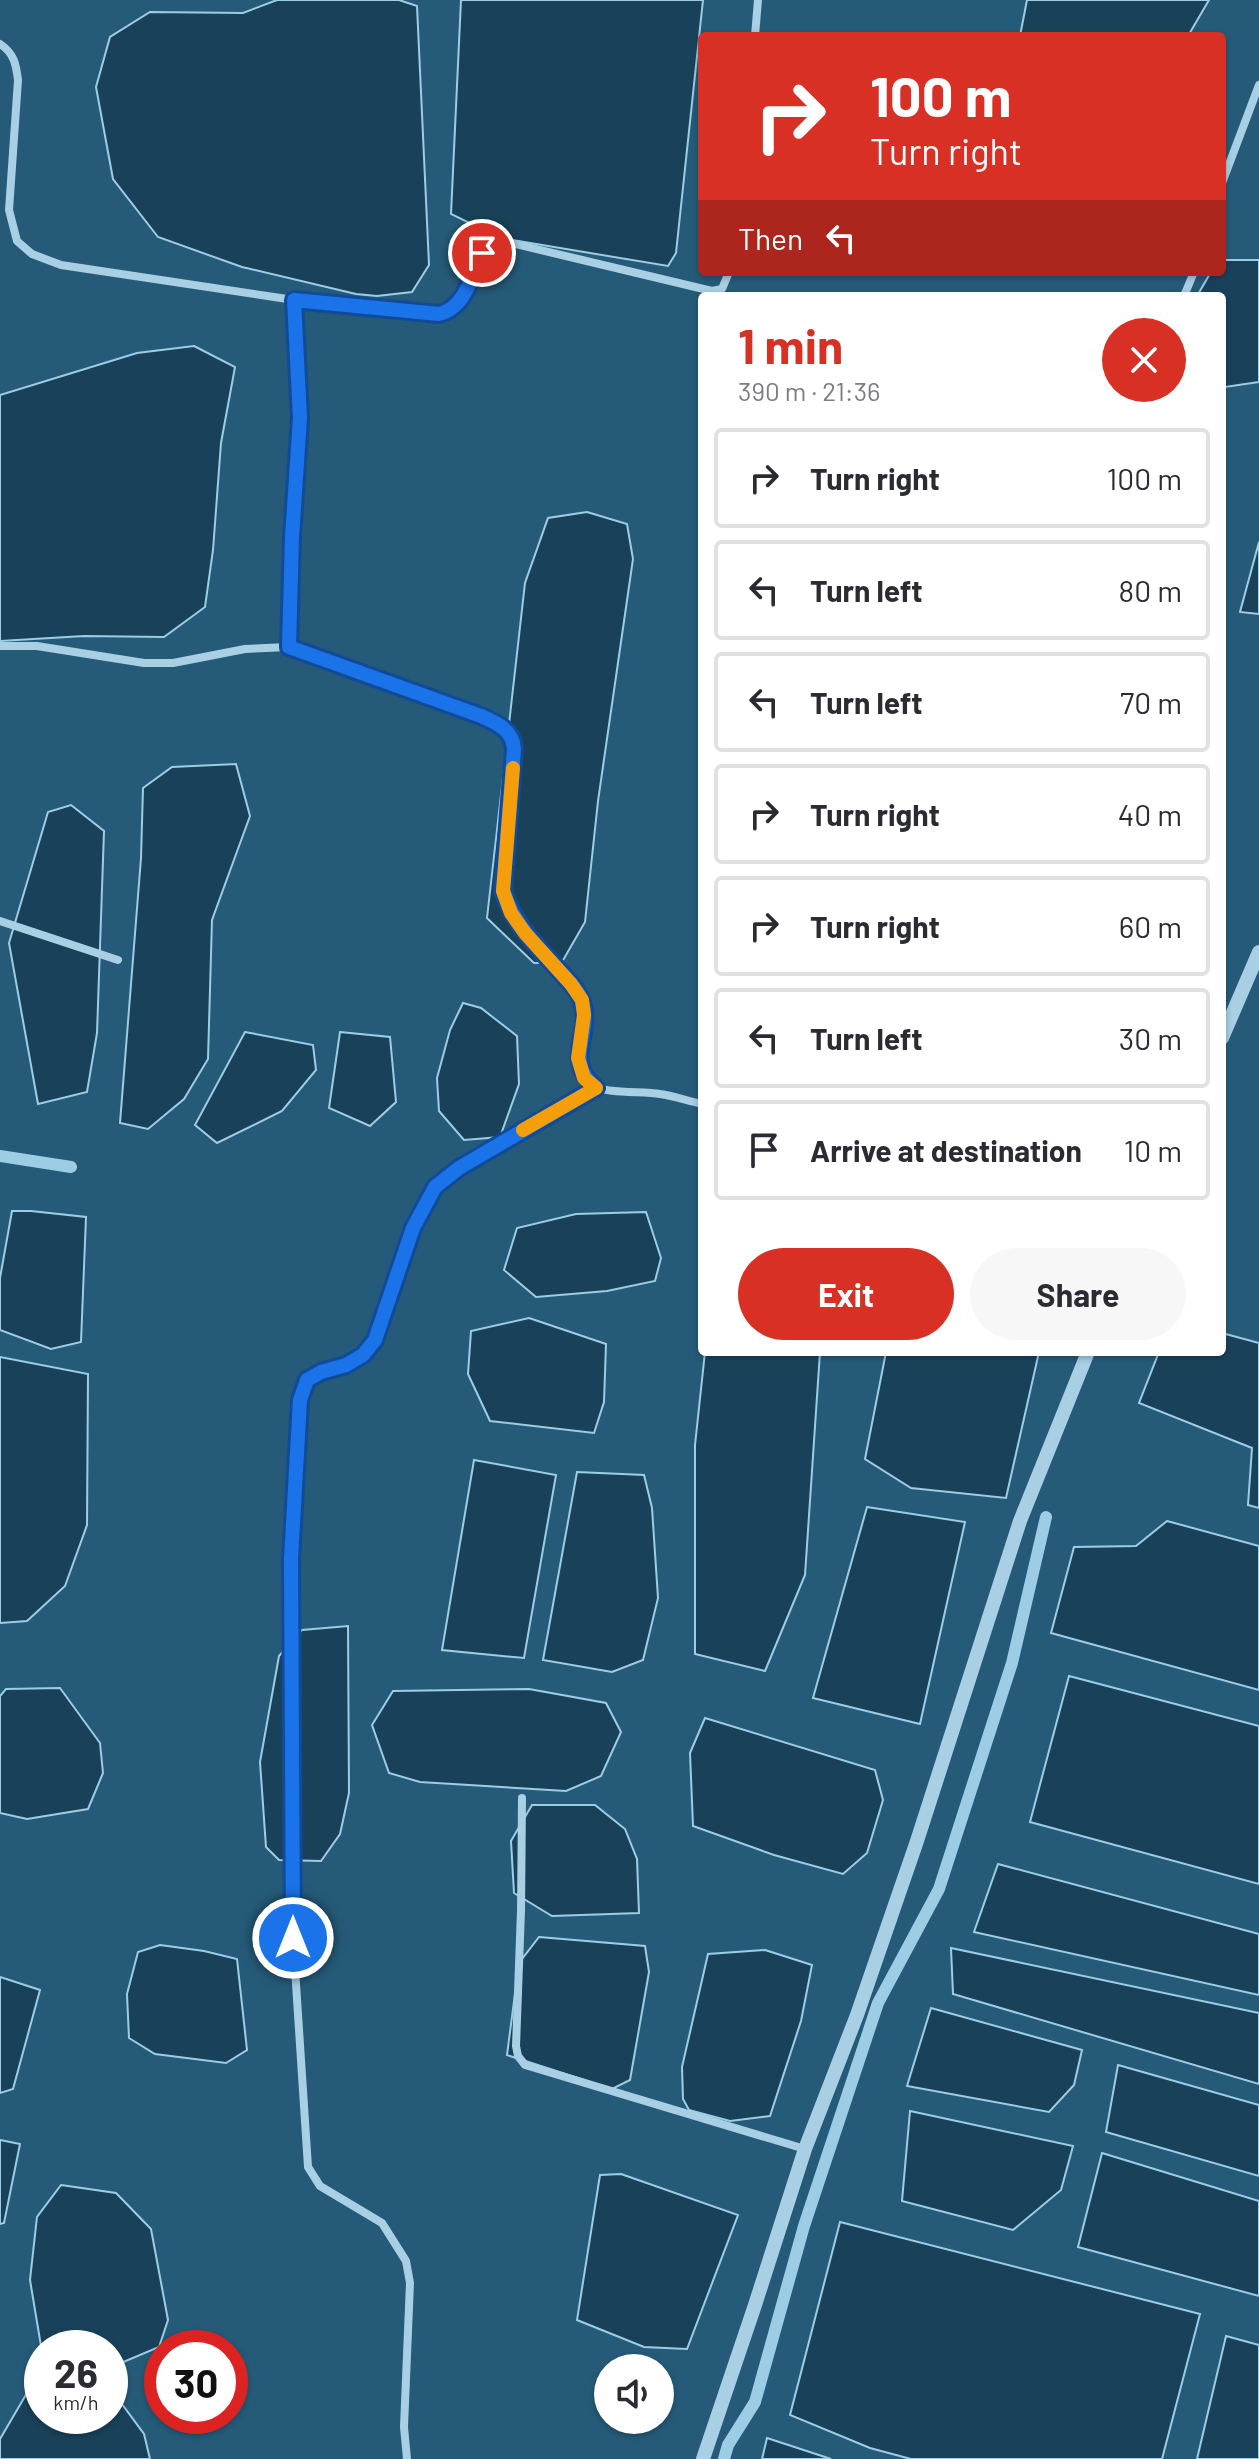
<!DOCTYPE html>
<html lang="en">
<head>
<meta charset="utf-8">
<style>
  :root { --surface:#fff; --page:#f7f7f7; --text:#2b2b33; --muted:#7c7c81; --line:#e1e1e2; --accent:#d93025 }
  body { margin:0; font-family:Barlow,sans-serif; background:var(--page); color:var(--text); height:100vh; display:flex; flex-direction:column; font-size:30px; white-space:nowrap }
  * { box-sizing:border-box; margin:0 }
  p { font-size:26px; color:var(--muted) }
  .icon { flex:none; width:44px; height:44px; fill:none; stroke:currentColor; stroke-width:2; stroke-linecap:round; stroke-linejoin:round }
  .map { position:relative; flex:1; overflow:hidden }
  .drawer { position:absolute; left:698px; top:292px; width:528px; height:1064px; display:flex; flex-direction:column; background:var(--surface); border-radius:8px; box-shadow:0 2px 6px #0004 }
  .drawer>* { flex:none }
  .top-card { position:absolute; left:698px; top:32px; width:528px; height:244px; border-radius:8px; box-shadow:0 2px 6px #0004; background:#d93025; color:#fff; overflow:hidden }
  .tools { position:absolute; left:594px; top:2354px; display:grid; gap:16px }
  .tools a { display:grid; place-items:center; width:80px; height:80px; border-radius:50%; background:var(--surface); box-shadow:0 2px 6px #0004; font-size:40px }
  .speed { position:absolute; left:24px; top:2330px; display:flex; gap:16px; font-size:40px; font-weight:700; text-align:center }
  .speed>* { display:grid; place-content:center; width:104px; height:104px; border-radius:50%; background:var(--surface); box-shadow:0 2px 6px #0004; line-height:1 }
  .speed small { font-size:20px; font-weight:400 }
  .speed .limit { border:12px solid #d22; background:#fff; color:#111 }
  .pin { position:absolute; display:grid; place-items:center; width:68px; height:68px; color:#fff; margin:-34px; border:4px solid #fff; border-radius:50%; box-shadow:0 2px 8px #0007 }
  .me { position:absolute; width:88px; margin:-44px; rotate:0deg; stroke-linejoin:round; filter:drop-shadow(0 0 6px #0008) }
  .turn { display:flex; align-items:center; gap:28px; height:168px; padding:0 40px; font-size:36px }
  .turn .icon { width:104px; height:104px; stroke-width:2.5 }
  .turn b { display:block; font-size:56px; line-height:68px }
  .then { display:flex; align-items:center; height:76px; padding:0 40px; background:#0003; gap:16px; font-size:30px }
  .round { display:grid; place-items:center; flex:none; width:84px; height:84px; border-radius:42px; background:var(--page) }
  .summary { display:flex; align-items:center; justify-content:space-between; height:136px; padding:0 40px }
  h1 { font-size:48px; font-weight:700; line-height:60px; color:var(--accent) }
  .button { display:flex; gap:16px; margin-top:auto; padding:16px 40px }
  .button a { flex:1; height:92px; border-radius:48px; background:var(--accent); color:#fff; font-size:32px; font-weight:700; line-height:92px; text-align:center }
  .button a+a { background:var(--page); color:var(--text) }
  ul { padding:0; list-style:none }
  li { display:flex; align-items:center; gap:24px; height:100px; margin:0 16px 12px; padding:0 24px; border:4px solid var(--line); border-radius:8px }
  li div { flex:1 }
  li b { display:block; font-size:30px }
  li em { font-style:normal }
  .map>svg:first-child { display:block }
  .water { fill:#19425a; stroke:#9ccde4; stroke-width:2 }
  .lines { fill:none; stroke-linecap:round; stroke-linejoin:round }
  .stream { stroke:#9ccde4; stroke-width:12 }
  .minor { stroke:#a8cfe4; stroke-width:8 }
  .tertiary { stroke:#a8cfe4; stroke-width:14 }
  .route-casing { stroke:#114b97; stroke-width:20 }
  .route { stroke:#1a73e8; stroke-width:14 }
  .slow { stroke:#f59e0b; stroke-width:14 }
</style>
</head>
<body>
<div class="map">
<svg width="1259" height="2459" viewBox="0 0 1259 2459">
  <rect width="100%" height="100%" fill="#255b79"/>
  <path class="water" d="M 277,0 L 399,0 L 417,6 L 429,265 L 412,292 L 377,296 L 356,294 L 242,267 L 158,237 L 113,179 L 96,87 L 110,37 L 150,12 L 243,13 Z
    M 461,0 L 703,0 L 676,253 L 668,266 L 500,238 L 451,214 Z
    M 1027,0 L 1209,0 L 1188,36 L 1020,36 Z
    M 1222,260 L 1259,260 L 1259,382 L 1225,387 L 1222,384 L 1222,296 L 1197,296 L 1211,272 L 1222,272 Z
    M 194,346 L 235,367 L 221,443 L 213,550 L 205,607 L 164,637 L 84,636 L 0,641 L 0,395 L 137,353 Z
    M 587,512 L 627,524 L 633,559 L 598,801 L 585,922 L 562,962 L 534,963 L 487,918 L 525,583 L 548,518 Z
    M 1259,542 L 1259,614 L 1240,612 Z
    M 236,764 L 250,816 L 212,920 L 208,1059 L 184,1099 L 148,1129 L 120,1123 L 141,858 L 143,788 L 172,767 Z
    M 71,805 L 104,831 L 97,1033 L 87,1092 L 38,1104 L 9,943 L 48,812 Z
    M 463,1003 L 481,1008 L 517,1036 L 519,1084 L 500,1137 L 464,1140 L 439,1111 L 437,1078 L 450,1030 Z
    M 245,1032 L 313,1045 L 316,1070 L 282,1111 L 217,1143 L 195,1125 Z
    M 340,1032 L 390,1037 L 396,1102 L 370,1126 L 329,1108 Z
    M 12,1211 L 31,1211 L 86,1217 L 81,1342 L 51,1349 L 0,1330 L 0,1278 Z
    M 646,1212 L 661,1258 L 655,1281 L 607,1291 L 536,1297 L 504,1270 L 517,1228 L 576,1214 Z
    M 529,1318 L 606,1344 L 604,1402 L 594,1433 L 490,1421 L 468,1374 L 471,1331 Z
    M 1222,1333 L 1259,1343 L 1259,1508 L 1248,1505 L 1252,1448 L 1139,1403 L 1159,1352 L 1222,1352 Z
    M 705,1352 L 820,1352 L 805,1575 L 765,1671 L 695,1654 L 695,1445 Z
    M 886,1352 L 1039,1352 L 1006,1498 L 911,1488 L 865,1459 Z
    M 0,1357 L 88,1374 L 87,1525 L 65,1586 L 27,1621 L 0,1623 Z
    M 474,1460 L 556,1475 L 524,1658 L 442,1650 Z
    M 577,1472 L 644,1475 L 652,1508 L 658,1598 L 643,1660 L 612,1672 L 543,1660 Z
    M 867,1507 L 965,1522 L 920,1724 L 813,1698 Z
    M 1167,1521 L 1259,1546 L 1259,1690 L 1051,1633 L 1074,1547 L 1136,1546 Z
    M 348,1626 L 349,1793 L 340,1834 L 321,1861 L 279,1860 L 266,1847 L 260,1762 L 279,1656 L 302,1630 Z
    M 1069,1676 L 1259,1726 L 1259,1884 L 1030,1822 Z
    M 60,1688 L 100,1743 L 103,1773 L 88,1809 L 27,1819 L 0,1813 L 0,1696 L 6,1689 Z
    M 529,1689 L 606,1703 L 621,1732 L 601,1776 L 566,1791 L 420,1782 L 389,1773 L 372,1725 L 393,1691 Z
    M 705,1718 L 875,1770 L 883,1800 L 867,1853 L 843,1874 L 774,1855 L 693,1826 L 690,1753 Z
    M 532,1805 L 595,1805 L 625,1829 L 637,1859 L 639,1913 L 552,1916 L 514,1893 L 511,1841 Z
    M 998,1864 L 1259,1934 L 1259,1995 L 974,1932 Z
    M 539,1937 L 645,1946 L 649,1972 L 630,2080 L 612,2089 L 507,2055 L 519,1963 Z
    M 160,1945 L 204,1951 L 237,1959 L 247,2050 L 226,2063 L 155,2054 L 129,2038 L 127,1994 L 138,1952 Z
    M 951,1948 L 1259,2013 L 1259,2084 L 953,1994 Z
    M 765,1950 L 812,1965 L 801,2021 L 770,2116 L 730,2121 L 689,2110 L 683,2099 L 682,2067 L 708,1954 Z
    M 0,1977 L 40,1990 L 13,2089 L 0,2093 Z
    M 931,2008 L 1082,2050 L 1074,2085 L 1049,2112 L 907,2086 Z
    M 1118,2065 L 1259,2105 L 1259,2176 L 1106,2132 Z
    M 910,2111 L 1073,2146 L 1061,2190 L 1013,2230 L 902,2201 Z
    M 0,2140 L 20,2144 L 4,2223 L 0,2224 Z
    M 1102,2153 L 1259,2201 L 1259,2296 L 1078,2247 Z
    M 621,2174 L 738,2215 L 687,2349 L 644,2347 L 577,2320 L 600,2175 Z
    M 61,2185 L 116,2193 L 151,2229 L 168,2320 L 159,2347 L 121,2363 L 110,2361 L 110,2348 L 50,2348 L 41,2346 L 30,2280 L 37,2217 Z
    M 840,2222 L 1200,2314 L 1162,2459 L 911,2459 L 870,2448 L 790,2415 Z
    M 1226,2336 L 1259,2345 L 1259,2459 L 1197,2459 Z
    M 34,2381 L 42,2382 L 42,2416 L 110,2416 L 110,2392 L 113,2392 L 144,2434 L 150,2459 L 0,2459 L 0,2439 Z
    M 767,2438 L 831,2459 L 762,2459 Z"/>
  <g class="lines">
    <path class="stream" d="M 0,1156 L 71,1167
      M 724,2459 L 728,2445 L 755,2402 L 804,2226 L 878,2003 L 939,1889 L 1012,1663 L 1046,1517"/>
    <path class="minor" d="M 755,36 L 758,0
      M 0,44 C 14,53 16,64 18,80 L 9,210 L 17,241 L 32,254 L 61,265 L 294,300 L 300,418 L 292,537 L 289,647
      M 1222,183 L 1259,85
      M 1184,296 L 1194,272
      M 294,300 L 439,314 C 465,308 472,276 482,253 C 490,244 496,243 507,242 L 712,291 L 722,289 L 729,272
      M 0,646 L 37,646 L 144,663 L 173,663 L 245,649 L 289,647 L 497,723 C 507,730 514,737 514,749 L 503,891 C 515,927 534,943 559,971 C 567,979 577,989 582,1000 C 593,1027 562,1066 594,1086 C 606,1094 644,1091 660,1094 C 674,1096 688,1101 702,1104
      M 0,921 L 118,960
      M 522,1798 L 521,1911 L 516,2046 L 518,2056 L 525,2065 L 805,2149
      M 407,2459 L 404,2427 L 410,2283 L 406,2261 L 382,2223 L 320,2186 L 308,2167 L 293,1938 L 291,1559 L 300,1400 L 307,1380 C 337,1363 351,1369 375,1340 L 413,1228 L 435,1187 L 459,1168 L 596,1088"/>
    <path class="tertiary" d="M 1222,1038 L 1259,952
      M 703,2459 L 755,2305 L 805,2149 L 857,2015 L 917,1841 L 1020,1521 L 1088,1352"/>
  </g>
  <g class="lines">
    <defs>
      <path id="route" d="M 293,1938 L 291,1559 L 300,1400 L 307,1380 L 321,1372 L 346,1365 L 363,1355 L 375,1340 L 413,1228 L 435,1187 L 459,1168 L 596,1088 C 562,1059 593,1035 582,1002 C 578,989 565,977 556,967 C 532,941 515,925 503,891 L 514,749 C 513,730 497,723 481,716 L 289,647 L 292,537 L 300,418 L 294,300 L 439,314 C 465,308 472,276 482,253"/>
    </defs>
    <use href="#route" class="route-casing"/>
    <use href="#route" class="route"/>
    <path class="slow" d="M 513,768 L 503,891 L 511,913 L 525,933 L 571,984 L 582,1000 L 584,1015 L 578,1058 L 584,1078 L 596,1088 L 523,1130"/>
  </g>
</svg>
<div class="tools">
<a><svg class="icon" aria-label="sound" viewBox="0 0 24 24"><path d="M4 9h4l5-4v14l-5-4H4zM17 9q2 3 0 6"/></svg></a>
</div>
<div class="speed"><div>26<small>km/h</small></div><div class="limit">30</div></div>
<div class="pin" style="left:482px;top:253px;background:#d93025"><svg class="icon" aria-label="arrive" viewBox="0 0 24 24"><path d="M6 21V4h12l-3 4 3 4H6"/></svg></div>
<svg class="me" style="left:293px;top:1938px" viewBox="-20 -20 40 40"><circle r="17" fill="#1a73e8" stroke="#fff" stroke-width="3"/><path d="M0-11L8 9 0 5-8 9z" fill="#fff"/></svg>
<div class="top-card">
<div class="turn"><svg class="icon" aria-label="right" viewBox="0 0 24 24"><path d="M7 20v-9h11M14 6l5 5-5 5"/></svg><div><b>100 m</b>Turn right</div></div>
<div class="then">Then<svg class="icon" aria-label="left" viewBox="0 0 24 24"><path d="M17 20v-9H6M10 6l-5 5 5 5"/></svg></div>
</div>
<section class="drawer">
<div class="summary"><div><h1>1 min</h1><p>390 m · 21:36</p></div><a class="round" style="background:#d93025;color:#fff"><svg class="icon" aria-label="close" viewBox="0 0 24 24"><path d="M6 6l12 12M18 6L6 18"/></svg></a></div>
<ul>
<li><svg class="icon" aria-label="right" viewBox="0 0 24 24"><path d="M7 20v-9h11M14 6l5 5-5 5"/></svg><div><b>Turn right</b></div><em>100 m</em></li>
<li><svg class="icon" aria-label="left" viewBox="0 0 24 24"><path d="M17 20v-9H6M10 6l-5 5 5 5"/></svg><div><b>Turn left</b></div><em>80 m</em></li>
<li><svg class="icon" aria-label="left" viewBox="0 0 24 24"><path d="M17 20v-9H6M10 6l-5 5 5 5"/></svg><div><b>Turn left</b></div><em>70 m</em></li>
<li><svg class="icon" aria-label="right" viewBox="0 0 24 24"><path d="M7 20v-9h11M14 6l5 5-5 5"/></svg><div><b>Turn right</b></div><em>40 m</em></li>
<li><svg class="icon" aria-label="right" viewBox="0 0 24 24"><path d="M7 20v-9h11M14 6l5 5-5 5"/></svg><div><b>Turn right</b></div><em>60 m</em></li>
<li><svg class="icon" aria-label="left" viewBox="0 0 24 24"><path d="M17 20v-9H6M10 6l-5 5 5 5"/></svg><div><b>Turn left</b></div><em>30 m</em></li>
<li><svg class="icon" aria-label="arrive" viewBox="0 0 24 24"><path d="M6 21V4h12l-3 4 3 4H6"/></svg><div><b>Arrive at destination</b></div><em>10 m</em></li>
</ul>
<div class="button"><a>Exit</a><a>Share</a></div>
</section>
</div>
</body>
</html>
